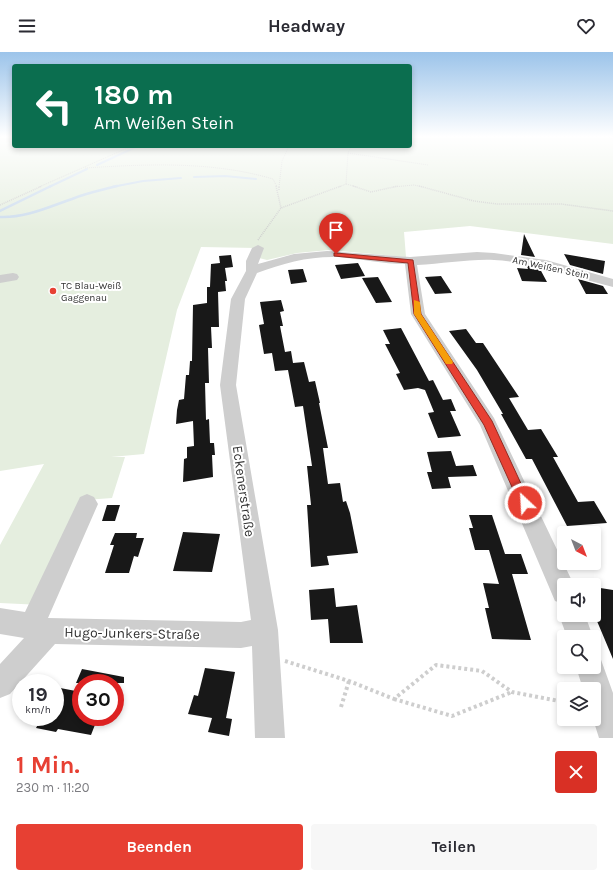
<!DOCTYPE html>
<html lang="de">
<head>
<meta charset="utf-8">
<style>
  :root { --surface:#fff; --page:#f7f7f7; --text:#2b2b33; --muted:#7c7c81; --accent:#e74033 }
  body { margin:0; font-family:Karla,sans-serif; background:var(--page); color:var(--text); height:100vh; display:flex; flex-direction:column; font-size:15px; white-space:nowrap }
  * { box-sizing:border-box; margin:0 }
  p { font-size:13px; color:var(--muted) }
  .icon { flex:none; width:22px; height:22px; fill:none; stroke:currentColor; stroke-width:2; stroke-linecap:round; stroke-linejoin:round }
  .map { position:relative; height:686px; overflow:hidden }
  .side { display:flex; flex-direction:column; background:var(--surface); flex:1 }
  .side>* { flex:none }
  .top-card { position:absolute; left:12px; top:12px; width:400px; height:84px; border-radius:4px; box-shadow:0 2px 6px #0003; background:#0b6e4f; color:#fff; overflow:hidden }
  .needle { width:26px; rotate:138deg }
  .buttons { position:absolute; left:557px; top:474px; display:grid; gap:8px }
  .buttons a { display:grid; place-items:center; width:44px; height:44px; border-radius:4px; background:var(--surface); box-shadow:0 2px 6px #0003; font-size:20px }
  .speed { position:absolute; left:12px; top:622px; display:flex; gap:8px; font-size:20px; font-weight:700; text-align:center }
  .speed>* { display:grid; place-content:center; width:52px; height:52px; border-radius:50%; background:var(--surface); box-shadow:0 2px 6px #0003; line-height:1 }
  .speed small { font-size:10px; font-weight:400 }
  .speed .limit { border:6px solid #d22; background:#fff; color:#111 }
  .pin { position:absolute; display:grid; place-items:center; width:34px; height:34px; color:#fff; margin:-41px -17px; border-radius:50% 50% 50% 0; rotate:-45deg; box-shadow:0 0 4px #0007 }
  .pin .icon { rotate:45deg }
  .me { position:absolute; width:44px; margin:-22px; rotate:335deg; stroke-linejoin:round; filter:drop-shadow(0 0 3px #0008) }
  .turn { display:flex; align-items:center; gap:14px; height:84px; padding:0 16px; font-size:18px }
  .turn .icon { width:52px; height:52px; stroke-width:2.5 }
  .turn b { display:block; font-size:28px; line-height:34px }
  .round { display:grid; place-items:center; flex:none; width:42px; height:42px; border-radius:4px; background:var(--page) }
  .head { display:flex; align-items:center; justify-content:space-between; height:68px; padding:0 16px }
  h1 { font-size:24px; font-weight:700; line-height:30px; color:var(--accent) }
  .button { display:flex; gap:8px; margin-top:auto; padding:8px 16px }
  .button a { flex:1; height:46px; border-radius:4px; background:var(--accent); color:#fff; font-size:16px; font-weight:700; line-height:46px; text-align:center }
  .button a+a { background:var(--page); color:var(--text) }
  header { display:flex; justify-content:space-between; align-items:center; height:52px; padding:0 16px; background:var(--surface); font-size:18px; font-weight:700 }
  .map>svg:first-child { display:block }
  .green { fill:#e5eedf }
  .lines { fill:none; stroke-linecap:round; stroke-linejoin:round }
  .stream-far1 { stroke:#cbdbed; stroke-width:2 }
  .stream { stroke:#cbdbed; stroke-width:2.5 }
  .building { fill:#181818 }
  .path-far2 { stroke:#cecece; stroke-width:1; stroke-dasharray:1 1; stroke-linecap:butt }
  .path-far1 { stroke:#cecece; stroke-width:1.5; stroke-dasharray:1 1; stroke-linecap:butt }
  .path { stroke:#cecece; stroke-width:4; stroke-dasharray:3 3; stroke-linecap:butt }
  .minor { fill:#cecece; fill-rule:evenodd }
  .route { fill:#e74033; stroke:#962a21 }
  .slow { fill:#f59e0b }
  .poi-dot { fill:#e74033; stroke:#fff; stroke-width:1.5 }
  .labels { text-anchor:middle; stroke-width:4; stroke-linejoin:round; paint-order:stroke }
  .far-street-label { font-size:10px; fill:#313131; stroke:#fff }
  .far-poi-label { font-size:10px; fill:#313131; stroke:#fff; text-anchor:start }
  .near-street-label { font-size:14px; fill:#313131; stroke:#fff }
</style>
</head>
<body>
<header><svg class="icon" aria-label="menu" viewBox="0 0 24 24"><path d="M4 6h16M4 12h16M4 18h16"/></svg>Headway<svg class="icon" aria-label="heart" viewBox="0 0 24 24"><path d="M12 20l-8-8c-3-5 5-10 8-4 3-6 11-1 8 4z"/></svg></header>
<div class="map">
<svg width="613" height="686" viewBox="0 0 613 686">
  <rect width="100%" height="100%" fill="#fff"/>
  <path class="green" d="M 0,84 L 14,84 L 14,94 L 410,94 L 410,84 L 613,84 L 613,192 L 470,174 L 404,180 L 406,205 L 329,198 L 297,201 L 267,208 L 259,206 L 261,196 L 201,195 L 177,258 L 144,402 L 111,405 L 125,405 L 112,446 L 85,448 L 42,553 L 0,551 L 0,493 L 44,412 L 0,419 Z"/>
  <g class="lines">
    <path class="stream-far1" d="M 97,113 L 138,94
      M 194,125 L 225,124 L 256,127
      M 49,135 L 87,117
      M 112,135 L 143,129 L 181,126"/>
    <path class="stream" d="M 0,159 L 51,134
      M 0,165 C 26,166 48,155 72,147 C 86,141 102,138 117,134"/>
  </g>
  <path class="building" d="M 524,182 L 535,205 L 521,203 Z
    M 564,202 L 605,209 L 603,222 L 570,213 Z
    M 231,203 L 233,215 L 225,216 L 227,229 L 225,229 L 226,239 L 218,240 L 219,275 L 211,275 L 212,296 L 208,296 L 209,331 L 205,331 L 206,368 L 209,367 L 210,391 L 214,391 L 215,403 L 212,403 L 213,425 L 183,430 L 184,407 L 187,406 L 187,395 L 194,394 L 193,369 L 176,372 L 177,358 L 179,348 L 184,347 L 186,323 L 189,323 L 190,309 L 192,309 L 193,253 L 207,251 L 207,235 L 210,235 L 211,212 L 220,211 L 219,204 Z
    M 358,211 L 365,224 L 341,227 L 335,213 Z
    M 526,213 L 540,217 L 547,230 L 522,229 L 517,216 L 528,217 Z
    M 303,217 L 307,230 L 291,232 L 288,218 Z
    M 441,224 L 452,241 L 435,242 L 425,225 Z
    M 378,225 L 392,250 L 376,251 L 362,226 Z
    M 578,227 L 603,234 L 608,242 L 586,242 Z
    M 281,248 L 284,259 L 280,260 L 283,274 L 280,274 L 285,300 L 291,299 L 293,311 L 304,310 L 309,330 L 315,329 L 320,351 L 319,351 L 328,396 L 323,396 L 328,432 L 340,431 L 343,450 L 346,449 L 350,461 L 358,501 L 327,504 L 329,513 L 311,515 L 307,453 L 311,453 L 307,414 L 312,414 L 303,354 L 295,355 L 288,318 L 275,319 L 272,301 L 264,302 L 259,273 L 264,272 L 260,250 Z
    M 401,276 L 429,329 L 433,328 L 443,348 L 451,347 L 456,359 L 450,359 L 461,384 L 438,386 L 428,361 L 434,360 L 425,338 L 418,336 L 404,338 L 396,322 L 400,321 L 385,292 L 390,292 L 383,278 Z
    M 466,277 L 476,291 L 483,291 L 519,345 L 509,346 L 528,378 L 541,377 L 558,405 L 553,405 L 578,450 L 594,449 L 607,471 L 567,474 L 532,407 L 526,407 L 501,362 L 503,362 L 477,318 L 449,279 Z
    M 451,399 L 456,414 L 473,413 L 477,424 L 448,425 L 451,436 L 432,437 L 427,420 L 432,420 L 427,400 Z
    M 107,453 L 120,453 L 115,469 L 102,469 Z
    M 469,463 L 492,463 L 505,502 L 521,502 L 528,522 L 512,522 L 531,588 L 492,587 L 485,556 L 489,556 L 483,531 L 499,532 L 489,498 L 475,498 L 469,476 L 473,476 Z
    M 183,480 L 220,482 L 212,520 L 173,519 Z
    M 115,481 L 137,481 L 136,486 L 144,486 L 138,505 L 134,504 L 129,521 L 105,521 L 114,493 L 110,493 Z
    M 594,535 L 613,538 L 613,607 L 594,562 Z
    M 334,536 L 336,555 L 357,553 L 363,591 L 330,591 L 328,567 L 311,568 L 309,538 Z
    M 205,616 L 235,620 L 226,666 L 232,667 L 229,684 L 208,680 L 212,666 L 188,662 L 194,643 L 198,644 Z
    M 82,617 L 124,625 L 124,631 L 76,631 Z
    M 55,635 L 81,640 L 81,665 L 98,665 L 91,683 L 58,677 L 56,680 L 36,676 L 42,665 L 55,665 Z"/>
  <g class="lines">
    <path class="path-far2" d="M 607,84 L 613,87
      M 0,88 L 6,84
      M 350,96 L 359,94
      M 348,101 L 428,113
      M 85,116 C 148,112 212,109 273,127 L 277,135
      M 346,132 L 357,135
      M 39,135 L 132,94
      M 279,135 L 282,109 L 289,94
      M 339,135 L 346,132 L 348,101 L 351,94
      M 393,135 L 414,133 L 423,135"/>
    <path class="path-far1" d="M 276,134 L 281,156
      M 353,134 L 371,140 L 398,134
      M 419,134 L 474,149 L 497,152 L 561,152 L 613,159
      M 279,138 L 279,134
      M 0,153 L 42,134
      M 258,188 L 281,156 L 341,134"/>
    <path class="path" d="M 285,609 L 349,629 L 394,647 L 436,613 L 482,619 L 512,640 L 564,650
      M 394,647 L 452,664 L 512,640
      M 341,655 L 349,629"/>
    <path class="minor" d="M 258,193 L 264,196 L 258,212 L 294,202 L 327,199 L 410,205 L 477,200 L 494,201 L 546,208 L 613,227 L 613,235 C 573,225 536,210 494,208 C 468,207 443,212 417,213 L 425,262 L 494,366 L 573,531 L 573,533 L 564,533 L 564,552 L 555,549 L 480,373 L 411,262 L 405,212 C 383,212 361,207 338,205 C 310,204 283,211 257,221 L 245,247 L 236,333 L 278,578 L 285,686 L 255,686 L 252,594 L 241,596 L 55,592 L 10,642 L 0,646 L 0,612 L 24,586 L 0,582 L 0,556 L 25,560 L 80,445 L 87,442 L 94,445 L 98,452 L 48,566 L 241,570 L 251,568 L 220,333 L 231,247 L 246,219 L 246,209 L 252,196 Z
      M 13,221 L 17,222 L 19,225 L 17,228 L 0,231 L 0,223 Z
      M 563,554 L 564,563 L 585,563 L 593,585 L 567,585 L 559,563 Z
      M 594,603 L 600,605 L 613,641 L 613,686 L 599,686 L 593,667 L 594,637 L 583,637 L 576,615 L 594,615 Z"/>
  </g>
  <linearGradient id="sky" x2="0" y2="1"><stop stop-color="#9cc4ea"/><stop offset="0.47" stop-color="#fff"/><stop offset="1" stop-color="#fff" stop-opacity="0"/></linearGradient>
  <rect width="613" height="180" fill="url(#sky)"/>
  <path class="route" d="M 336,201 L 413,208 L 421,262 L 492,369 L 530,451 L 529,455 L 525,457 L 521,455 L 484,373 L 414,262 L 408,211 L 334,204 L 334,201 Z"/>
  <path class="slow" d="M 414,248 L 420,250 L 421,262 L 453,310 L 452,312 L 446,312 L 414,262 Z"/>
  <circle class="poi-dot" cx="53" cy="239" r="4"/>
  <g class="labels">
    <g class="far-street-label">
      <text transform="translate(551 215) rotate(12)" y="4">Am Weißen Stein</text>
    </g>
    <g class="far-poi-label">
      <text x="61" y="237">TC Blau-Weiß<tspan x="61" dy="12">Gaggenau</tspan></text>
    </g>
    <g class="near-street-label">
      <text transform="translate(244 439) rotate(82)" y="5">Eckenerstraße</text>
      <text transform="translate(132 581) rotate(1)" y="5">Hugo-Junkers-Straße</text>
    </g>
  </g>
</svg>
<div class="buttons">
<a><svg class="needle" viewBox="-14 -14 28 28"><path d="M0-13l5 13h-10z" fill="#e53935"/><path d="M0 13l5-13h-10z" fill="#7c7c81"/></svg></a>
<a><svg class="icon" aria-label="sound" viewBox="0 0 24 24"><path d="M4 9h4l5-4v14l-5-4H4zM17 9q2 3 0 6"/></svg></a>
<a><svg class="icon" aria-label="search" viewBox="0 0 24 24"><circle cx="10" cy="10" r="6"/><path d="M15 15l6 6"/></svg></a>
<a><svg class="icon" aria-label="layers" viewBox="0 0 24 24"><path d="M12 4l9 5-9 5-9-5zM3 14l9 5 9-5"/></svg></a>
</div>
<div class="speed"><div>19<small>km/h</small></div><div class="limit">30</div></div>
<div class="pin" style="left:336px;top:202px;background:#d93025"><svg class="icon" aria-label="arrive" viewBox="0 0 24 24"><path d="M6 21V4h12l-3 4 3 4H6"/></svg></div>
<svg class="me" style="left:525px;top:451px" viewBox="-20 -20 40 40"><circle r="17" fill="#e74033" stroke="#fff" stroke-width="3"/><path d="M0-11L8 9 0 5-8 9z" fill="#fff"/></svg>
<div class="top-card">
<div class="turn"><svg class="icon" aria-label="left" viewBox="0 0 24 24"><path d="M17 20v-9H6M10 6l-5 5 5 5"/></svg><div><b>180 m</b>Am Weißen Stein</div></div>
</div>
</div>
<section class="side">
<div class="head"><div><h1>1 Min.</h1><p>230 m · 11:20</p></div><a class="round" style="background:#d93025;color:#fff"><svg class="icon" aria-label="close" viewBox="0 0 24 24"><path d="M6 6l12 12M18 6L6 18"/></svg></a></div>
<div class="button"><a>Beenden</a><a>Teilen</a></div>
</section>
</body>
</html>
